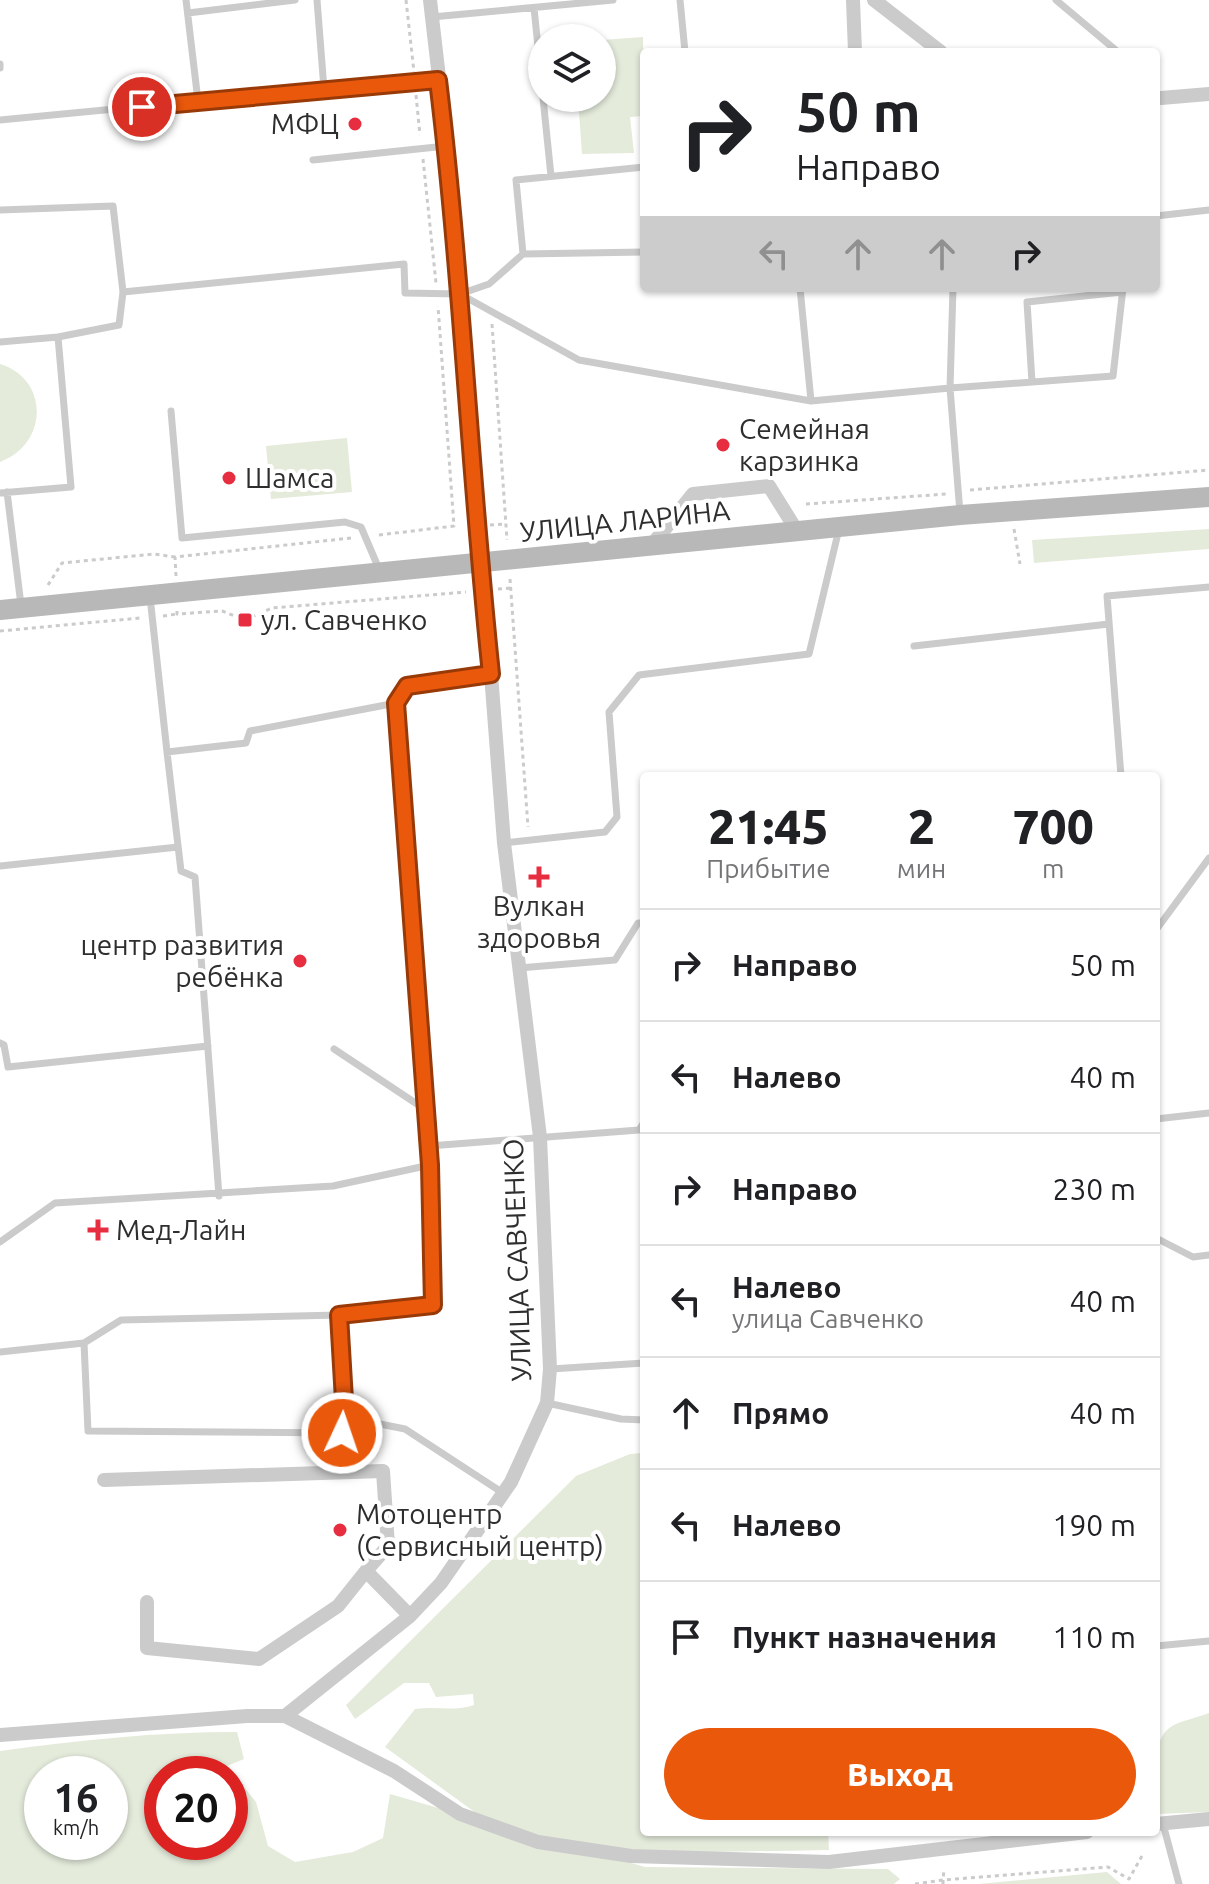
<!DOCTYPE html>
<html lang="ru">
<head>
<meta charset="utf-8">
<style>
  :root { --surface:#fff; --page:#f6f6f6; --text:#202124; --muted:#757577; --line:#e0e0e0; --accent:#ea580c }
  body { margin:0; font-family:Ubuntu,sans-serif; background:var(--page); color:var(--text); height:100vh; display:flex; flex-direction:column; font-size:30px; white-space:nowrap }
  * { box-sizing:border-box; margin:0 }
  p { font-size:26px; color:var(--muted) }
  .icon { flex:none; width:44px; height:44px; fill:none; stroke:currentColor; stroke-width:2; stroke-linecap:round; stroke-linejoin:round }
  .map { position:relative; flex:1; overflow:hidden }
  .panel { position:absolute; left:640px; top:772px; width:520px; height:1064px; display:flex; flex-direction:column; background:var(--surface); border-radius:8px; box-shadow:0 2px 6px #0004 }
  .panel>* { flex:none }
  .top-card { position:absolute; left:640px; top:48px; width:520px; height:244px; border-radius:8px; box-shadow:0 2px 6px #0004; background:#fff; color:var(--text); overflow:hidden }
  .fabs { position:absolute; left:528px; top:24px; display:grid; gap:16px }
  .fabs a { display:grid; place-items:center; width:88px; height:88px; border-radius:50%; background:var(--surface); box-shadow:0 2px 6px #0004; font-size:40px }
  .speed { position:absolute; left:24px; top:1756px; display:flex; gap:16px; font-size:40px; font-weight:700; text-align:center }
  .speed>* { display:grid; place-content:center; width:104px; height:104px; border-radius:50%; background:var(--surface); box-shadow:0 2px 6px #0004; line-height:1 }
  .speed small { font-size:20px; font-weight:400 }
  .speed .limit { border:12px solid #d22; background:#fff; color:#111 }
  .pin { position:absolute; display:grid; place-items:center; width:68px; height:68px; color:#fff; margin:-34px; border:4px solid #fff; border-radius:50%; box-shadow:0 2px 8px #0007 }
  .me { position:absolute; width:88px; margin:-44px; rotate:3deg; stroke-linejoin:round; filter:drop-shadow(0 0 6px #0008) }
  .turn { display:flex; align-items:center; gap:28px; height:168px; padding:0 24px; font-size:36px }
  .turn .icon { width:104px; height:104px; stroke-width:2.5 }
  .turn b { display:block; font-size:56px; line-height:68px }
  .lanes { display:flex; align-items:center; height:76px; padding:0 24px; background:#0003; justify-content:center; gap:40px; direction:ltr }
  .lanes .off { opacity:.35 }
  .eta { display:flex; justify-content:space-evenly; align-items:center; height:136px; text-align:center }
  .eta b { font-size:48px; font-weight:800; line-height:56px }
  .primary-button { display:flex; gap:16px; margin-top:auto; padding:16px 24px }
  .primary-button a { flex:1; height:92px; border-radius:48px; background:var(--accent); color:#fff; font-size:32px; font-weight:800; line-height:92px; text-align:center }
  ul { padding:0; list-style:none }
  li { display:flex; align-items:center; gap:24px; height:112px; padding:0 24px; border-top:2px solid var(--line) }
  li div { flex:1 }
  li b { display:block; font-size:30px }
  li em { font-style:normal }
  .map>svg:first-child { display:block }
  .green { fill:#e4ebdb; fill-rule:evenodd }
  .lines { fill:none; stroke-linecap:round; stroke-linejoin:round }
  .path { stroke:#cbcbcb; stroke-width:3; stroke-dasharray:4 4; stroke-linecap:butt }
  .lane { stroke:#cbcbcb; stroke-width:7 }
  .street { stroke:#cbcbcb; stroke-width:14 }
  .secondary { stroke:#b8b8b8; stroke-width:20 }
  .route-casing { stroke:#983908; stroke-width:20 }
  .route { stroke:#ea580c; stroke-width:14 }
  .poi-dot { fill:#e62e40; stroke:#fff; stroke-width:3 }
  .labels { text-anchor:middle; stroke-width:8; stroke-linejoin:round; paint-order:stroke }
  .poi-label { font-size:28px; fill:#2e2e2e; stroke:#fff; text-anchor:start }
  .street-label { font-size:28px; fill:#2e2e2e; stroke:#fff }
</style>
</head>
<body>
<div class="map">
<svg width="1209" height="1884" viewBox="0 0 1209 1884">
  <rect width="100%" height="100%" fill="#fff"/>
  <path class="green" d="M 643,37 L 644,116 L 630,117 L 634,153 L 582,154 L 578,98 L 602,98 L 602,40 Z
    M 0,364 C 50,379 48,445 0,462 Z
    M 347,438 L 352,492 L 271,499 L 266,446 Z
    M 1209,529 L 1209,549 L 1034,563 L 1032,540 Z
    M 644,1453 L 644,1531 L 641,1533 L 644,1549 L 644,1832 L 828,1832 L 829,1850 L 651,1853 L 554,1841 L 645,1867 L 888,1869 L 900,1879 L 894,1884 L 0,1884 L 0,1751 C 79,1740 157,1732 237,1732 L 244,1759 L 227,1766 L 256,1802 L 268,1846 L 295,1862 L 353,1852 L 383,1838 L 390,1794 L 525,1833 L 476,1813 L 385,1747 L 415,1709 C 436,1706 455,1712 474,1705 L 473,1694 L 436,1697 L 429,1683 L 404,1683 L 355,1719 L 346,1705 L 576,1476 L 630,1454 ZM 42,1774 L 110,1774 L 110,1842 L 42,1842 ZM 162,1774 L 230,1774 L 230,1842 L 162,1842 Z
    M 1209,1713 L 1209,1812 L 1157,1814 C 1153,1793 1150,1745 1168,1729 C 1177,1721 1197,1718 1209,1713 Z
    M 1107,1872 L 1121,1884 L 979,1884 Z"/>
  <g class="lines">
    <path class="path" d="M 406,0 L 414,72
      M 416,95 L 420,135
      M 423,159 L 436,283
      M 492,324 L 507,540
      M 970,490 L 1209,470
      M 806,504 L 946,494
      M 490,525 L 506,524
      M 1014,529 L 1020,564
      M 379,535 L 454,526 L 438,306
      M 176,576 L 175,557 L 351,538
      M 510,579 L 528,827
      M 48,585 L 62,563 L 154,554 L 175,557
      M 498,589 L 511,588
      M 177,611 L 177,614 L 222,611 L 245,620 L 272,608 L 466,592
      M 163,616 L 177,614
      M 0,631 L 140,618
      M 915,1884 L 943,1880 L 944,1869
      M 943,1884 L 943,1880 L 1108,1867 L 1129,1879 L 1142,1856"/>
    <path class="lane" d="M 186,0 L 198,101 L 438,80
      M 317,0 L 324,89
      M 680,0 L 685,52
      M 1056,0 L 1118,52
      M 534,8 L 542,86
      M 188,13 L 295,0
      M 432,17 L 613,0
      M 0,64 L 0,68
      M 543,98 L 551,176
      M 0,120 L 198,101
      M 313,160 L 446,146
      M 0,210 L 113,206 L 123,292 L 119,325 L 58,337 L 71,487 L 0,493
      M 1156,216 L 1209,210
      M 523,254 L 516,180 L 644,167
      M 800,288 L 811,401
      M 123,292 L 404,264 L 405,293 L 460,294 L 489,284 L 523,254 L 644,252
      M 460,294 L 579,360 L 811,401 L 950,388 L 953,288
      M 0,342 L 58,337
      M 1032,382 L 1027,302 L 1122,292
      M 171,411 L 182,538 L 345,522 L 361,527 L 379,569
      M 7,492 L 21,605
      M 960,513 L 950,388 L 1113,376 L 1123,288
      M 150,597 L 167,752 L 246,743 L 250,731 L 396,703
      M 914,646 L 1109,624
      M 167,752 L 181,871 L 195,877 L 219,1196
      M 1121,776 L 1107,596 L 1209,587
      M 504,843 L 605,832 L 617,817 L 609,712 L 639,675 L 809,654 L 839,529
      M 0,866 L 178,847
      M 1156,930 L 1209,858
      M 519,968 L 615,960 L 638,923 L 644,923
      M 0,1043 L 4,1045 L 8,1067 L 208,1046
      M 334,1049 L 426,1110
      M 1156,1119 L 1209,1113
      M 429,1146 L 639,1130 L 644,1122
      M 1156,1238 L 1193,1257 L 1209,1255
      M 0,1242 L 55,1203 L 333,1186 L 430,1165
      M 84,1343 L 121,1320 L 339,1315 L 433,1305 L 430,1165 L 396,703 L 407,686 L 491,674
      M 0,1352 L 84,1343 L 88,1431 L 342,1433 L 345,1417 L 339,1315
      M 551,1369 L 644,1363
      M 547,1403 L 621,1419 L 644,1420
      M 345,1417 L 405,1429 L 503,1493
      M 1156,1646 L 1209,1641
      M 1156,1736 L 1156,1768
      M 1163,1824 L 1179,1884"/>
    <path class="street" d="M 853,0 L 855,52
      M 874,0 L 941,52
      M 1161,98 L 1209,94
      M 651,546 L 693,494 L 769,486 L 797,531
      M 104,1480 L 383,1471 L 388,1546 L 366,1571
      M 147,1602 L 147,1648 L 259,1659 L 338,1606 L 366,1571 L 410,1616
      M 285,1716 L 394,1771 L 460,1814 L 538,1842 L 631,1856 L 829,1862 L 1087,1832
      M 0,1735 L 247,1716 L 285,1716 L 410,1616 L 441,1583 L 511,1482 L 547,1403 L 550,1369 L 540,1137 L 504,843 L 491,674 L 475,525 L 451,181 L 430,0
      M 1156,1824 L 1209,1819"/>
    <path class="secondary" d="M 0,610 L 960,515 L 1209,497"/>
  </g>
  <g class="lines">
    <defs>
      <path id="route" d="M 142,107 L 438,80 C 462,278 470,477 491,674 L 407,686 L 396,703 L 430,1165 L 433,1305 L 339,1315 L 345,1417 L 342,1433"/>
    </defs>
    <use href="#route" class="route-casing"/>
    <use href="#route" class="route"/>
  </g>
  <g class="poi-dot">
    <circle cx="355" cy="124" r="8"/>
    <circle cx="723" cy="445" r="8"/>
    <circle cx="229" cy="478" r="8"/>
    <rect x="237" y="612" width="16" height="16" rx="4"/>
    <path d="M535 865h8v8h8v8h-8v8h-8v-8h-8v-8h8z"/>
    <circle cx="300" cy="961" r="8"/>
    <path d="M94 1218h8v8h8v8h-8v8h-8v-8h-8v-8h8z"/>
    <circle cx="340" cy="1530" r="8"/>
  </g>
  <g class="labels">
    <g class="poi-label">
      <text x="339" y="134" text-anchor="end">МФЦ</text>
      <text x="739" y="439">Семейная<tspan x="739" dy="32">карзинка</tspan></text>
      <text x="245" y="488">Шамса</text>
      <text x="261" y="630">ул. Савченко</text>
      <text x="539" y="916" text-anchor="middle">Вулкан<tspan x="539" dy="32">здоровья</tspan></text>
      <text x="284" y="955" text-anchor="end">центр развития<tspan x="284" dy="32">ребёнка</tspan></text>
      <text x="116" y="1240">Мед-Лайн</text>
      <text x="356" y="1524">Мотоцентр<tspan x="356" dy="32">(Сервисный центр)</tspan></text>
    </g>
    <g class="street-label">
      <text transform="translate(625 521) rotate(-6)" y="10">УЛИЦА ЛАРИНА</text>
      <text transform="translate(517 1260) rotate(-92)" y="10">УЛИЦА САВЧЕНКО</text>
    </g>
  </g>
</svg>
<div class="fabs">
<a><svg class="icon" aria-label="layers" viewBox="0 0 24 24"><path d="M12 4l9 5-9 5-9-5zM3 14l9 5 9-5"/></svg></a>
</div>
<div class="speed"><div>16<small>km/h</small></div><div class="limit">20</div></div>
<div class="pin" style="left:142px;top:107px;background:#d93025"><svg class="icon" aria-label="arrive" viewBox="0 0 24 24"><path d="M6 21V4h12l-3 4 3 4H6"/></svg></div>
<svg class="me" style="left:342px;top:1433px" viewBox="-20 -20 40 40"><circle r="17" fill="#ea580c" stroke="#fff" stroke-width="3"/><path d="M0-11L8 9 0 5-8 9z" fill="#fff"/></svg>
<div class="top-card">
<div class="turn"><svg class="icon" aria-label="right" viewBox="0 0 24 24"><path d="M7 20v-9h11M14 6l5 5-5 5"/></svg><div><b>50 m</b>Направо</div></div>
<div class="lanes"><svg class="icon off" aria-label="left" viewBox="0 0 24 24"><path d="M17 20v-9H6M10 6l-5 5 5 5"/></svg><svg class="icon off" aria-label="ahead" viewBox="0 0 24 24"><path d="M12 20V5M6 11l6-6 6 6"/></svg><svg class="icon off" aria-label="ahead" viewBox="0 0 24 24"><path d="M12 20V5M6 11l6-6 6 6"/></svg><svg class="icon" aria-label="right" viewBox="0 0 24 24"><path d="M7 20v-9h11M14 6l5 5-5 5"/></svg></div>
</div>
<section class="panel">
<div class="eta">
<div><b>21:45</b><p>Прибытие</p></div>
<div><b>2</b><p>мин</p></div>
<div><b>700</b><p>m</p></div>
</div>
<ul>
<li><svg class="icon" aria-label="right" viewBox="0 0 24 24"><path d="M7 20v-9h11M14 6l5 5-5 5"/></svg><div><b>Направо</b></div><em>50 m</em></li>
<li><svg class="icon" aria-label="left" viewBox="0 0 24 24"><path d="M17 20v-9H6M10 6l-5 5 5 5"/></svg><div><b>Налево</b></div><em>40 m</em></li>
<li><svg class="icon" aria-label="right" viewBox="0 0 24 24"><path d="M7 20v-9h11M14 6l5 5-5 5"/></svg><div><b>Направо</b></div><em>230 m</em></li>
<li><svg class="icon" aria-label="left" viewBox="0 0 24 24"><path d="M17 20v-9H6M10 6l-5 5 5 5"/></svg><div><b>Налево</b><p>улица Савченко</p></div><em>40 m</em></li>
<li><svg class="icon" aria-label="ahead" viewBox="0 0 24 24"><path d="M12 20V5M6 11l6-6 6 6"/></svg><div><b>Прямо</b></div><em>40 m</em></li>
<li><svg class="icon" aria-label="left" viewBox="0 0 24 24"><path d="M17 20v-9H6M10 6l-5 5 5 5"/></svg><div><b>Налево</b></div><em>190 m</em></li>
<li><svg class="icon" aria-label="arrive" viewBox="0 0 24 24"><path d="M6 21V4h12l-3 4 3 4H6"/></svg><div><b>Пункт назначения</b></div><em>110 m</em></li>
</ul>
<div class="primary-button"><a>Выход</a></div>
</section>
</div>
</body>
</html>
